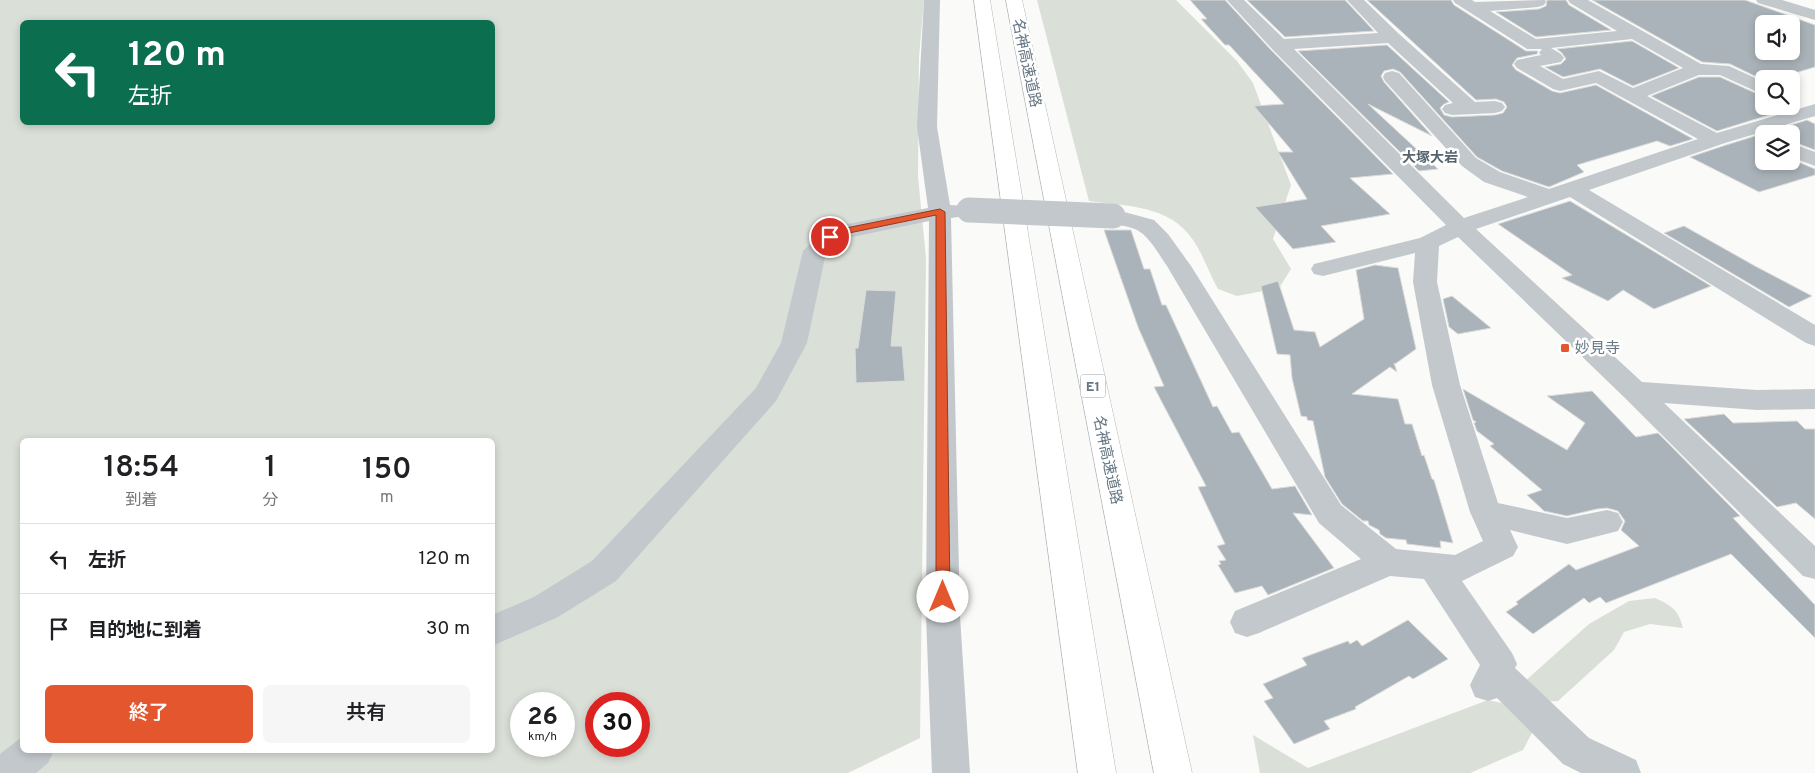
<!DOCTYPE html>
<html lang="ja">
<head>
<meta charset="utf-8">
<style>
  :root { --surface:#fff; --page:#f6f6f6; --text:#202124; --muted:#757577; --line:#e0e0e0; --accent:#e4572e }
  body { margin:0; font-family:Overpass,"Noto Sans JP",sans-serif; background:var(--page); color:var(--text); height:100vh; display:flex; flex-direction:column; font-size:19px; white-space:nowrap }
  * { box-sizing:border-box; margin:0 }
  p { font-size:16px; color:var(--muted) }
  .icon { flex:none; width:28px; height:28px; fill:none; stroke:currentColor; stroke-width:2; stroke-linecap:round; stroke-linejoin:round }
  .map { position:relative; flex:1; overflow:hidden }
  .sheet { position:absolute; left:20px; top:438px; width:475px; height:315px; display:flex; flex-direction:column; background:var(--surface); border-radius:8px; box-shadow:0 2px 8px #0003 }
  .sheet>* { flex:none }
  .guide { position:absolute; left:20px; top:20px; width:475px; height:105px; border-radius:8px; box-shadow:0 2px 8px #0003; background:#0b6e4f; color:#fff; overflow:hidden }
  .fabs { position:absolute; left:1755px; top:15px; display:grid; gap:10px }
  .fabs a { display:grid; place-items:center; width:45px; height:45px; border-radius:8px; background:var(--surface); box-shadow:0 2px 8px #0003; font-size:25px }
  .speed { position:absolute; left:510px; top:692px; display:flex; gap:10px; font-size:25px; font-weight:700; text-align:center }
  .speed>* { display:grid; place-content:center; width:65px; height:65px; border-radius:50%; background:var(--surface); box-shadow:0 2px 8px #0003; line-height:1 }
  .speed small { font-size:12px; font-weight:400 }
  .speed .limit { border:8px solid #d22; background:#fff; color:#111 }
  .pin { position:absolute; display:grid; place-items:center; width:42px; height:42px; color:#fff; margin:-21px; border:2px solid #fff; border-radius:50%; box-shadow:0 1px 5px #0007 }
  .me { position:absolute; width:55px; margin:-28px; rotate:0deg; stroke-linejoin:round; filter:drop-shadow(0 0 4px #0008) }
  .turn { display:flex; align-items:center; gap:18px; height:105px; padding:0 25px; font-size:22px }
  .turn .icon { width:65px; height:65px; stroke-width:2.5 }
  .turn b { display:block; font-size:35px; line-height:42px }
  .eta { display:flex; justify-content:space-evenly; align-items:center; height:85px; text-align:center }
  .eta b { font-size:30px; font-weight:600; line-height:35px }
  .action { display:flex; gap:10px; margin-top:auto; padding:10px 25px }
  .action a { flex:1; height:58px; border-radius:8px; background:var(--accent); color:#fff; font-size:20px; font-weight:600; line-height:58px; text-align:center }
  .action a+a { background:var(--page); color:var(--text) }
  ul { padding:0; list-style:none }
  li { display:flex; align-items:center; gap:15px; height:70px; padding:0 25px; border-top:1px solid var(--line) }
  li div { flex:1 }
  li b { display:block; font-size:19px }
  li em { font-style:normal }
  .map>svg:first-child { display:block }
  .green { fill:#dadfd7; fill-rule:evenodd }
  .building { fill:#aab3b9; stroke:#dcdcda; fill-rule:evenodd }
  .lines { fill:none; stroke-linecap:round; stroke-linejoin:round }
  .highway-casing { stroke:#b4b9bd; stroke-width:1 }
  .minor { fill:#c3c8cc; fill-rule:evenodd }
  .highway { fill:#fff; fill-rule:evenodd }
  .minor-bridge { stroke:#c3c8cc; stroke-width:25 }
  .route { fill:#e4572e; stroke:#94391e }
  .poi-dot { fill:#e4572e; stroke:#fff; stroke-width:2 }
  .labels { text-anchor:middle; stroke-width:5; stroke-linejoin:round; paint-order:stroke }
  .far-neighbourhood-label { font-size:14px; font-weight:bold; fill:#57646e; stroke:#fff }
  .shield { fill:#fff; stroke:#939fa8; stroke-width:1 }
  .shield-label { font-size:14px; font-weight:bold; fill:#657683 }
  .street-label { font-size:15px; fill:#657683; stroke:#fff }
  .poi-label { font-size:15px; fill:#657683; stroke:#fff; text-anchor:start }
</style>
</head>
<body>
<div class="map">
<svg width="1815" height="773" viewBox="0 0 1815 773">
  <rect width="100%" height="100%" fill="#fafaf8"/>
  <path class="green" d="M 0,0 L 924,0 L 919,57 L 918,177 L 926,258 L 920,738 L 848,773 L 0,773 ZM 22,22 L 492,22 L 492,122 L 22,122 ZM 22,440 L 492,440 L 492,750 L 22,750 ZM 521,704 L 564,704 L 564,746 L 521,746 ZM 596,704 L 639,704 L 639,746 L 596,746 Z
    M 1037,0 L 1176,0 L 1237,61 L 1253,83 L 1291,185 L 1273,239 L 1291,269 L 1279,288 L 1237,296 L 1218,289 C 1209,273 1203,254 1193,240 C 1170,205 1126,206 1089,201 Z
    M 1655,598 C 1672,606 1678,609 1683,628 L 1650,624 L 1624,632 L 1614,650 L 1558,701 L 1542,702 L 1523,683 L 1589,624 L 1629,601 Z
    M 1488,700 L 1515,706 L 1533,731 L 1523,750 L 1470,773 L 1260,773 L 1253,735 L 1308,768 Z"/>
  <path class="building" d="M 1190,0 L 1225,0 L 1271,50 L 1393,174 L 1350,178 L 1390,214 L 1321,226 L 1336,242 L 1293,249 L 1255,207 L 1307,199 L 1278,152 L 1293,152 L 1254,106 L 1284,104 L 1229,45 L 1225,45 L 1201,19 L 1207,19 Z
    M 1247,0 L 1345,0 L 1374,31 L 1285,37 Z
    M 1367,0 L 1451,0 L 1454,5 L 1526,51 L 1538,51 L 1537,54 L 1517,58 L 1512,65 L 1516,70 L 1552,91 L 1560,93 L 1596,85 L 1693,139 L 1670,146 L 1657,141 L 1577,165 L 1584,172 L 1549,187 L 1502,171 L 1477,157 L 1400,72 L 1393,69 L 1384,71 L 1381,76 L 1384,82 L 1432,136 L 1368,104 L 1438,169 L 1419,171 L 1298,51 L 1387,45 L 1449,102 L 1444,104 L 1440,108 L 1444,115 L 1452,117 L 1495,115 L 1503,113 L 1507,107 L 1504,102 L 1496,99 L 1476,100 Z
    M 1547,0 L 1566,0 L 1569,5 L 1611,30 L 1536,37 L 1496,12 L 1539,9 L 1546,6 Z
    M 1592,0 L 1745,0 L 1815,25 L 1815,67 L 1775,79 L 1761,79 L 1730,64 L 1702,62 ZM 1764,24 L 1791,24 L 1791,51 L 1764,51 Z
    M 1632,41 L 1679,68 L 1633,86 L 1600,69 L 1563,77 L 1545,67 L 1561,64 L 1566,59 L 1562,53 L 1557,49 Z
    M 1699,77 L 1720,77 L 1764,97 L 1764,106 L 1791,105 L 1795,107 L 1717,131 L 1651,96 Z
    M 1807,120 L 1815,124 L 1815,150 L 1791,141 L 1791,134 L 1764,134 L 1764,161 L 1791,161 L 1791,159 L 1815,169 L 1815,175 L 1759,192 L 1690,157 L 1726,145 Z
    M 1570,201 L 1640,243 L 1711,286 L 1654,309 L 1623,290 L 1608,301 L 1562,278 L 1572,275 L 1498,224 Z
    M 1684,226 L 1755,266 L 1812,296 L 1789,307 L 1664,233 Z
    M 1104,230 L 1131,230 L 1144,269 L 1150,269 L 1162,305 L 1166,305 L 1213,407 L 1217,406 L 1232,433 L 1239,432 L 1272,489 L 1295,486 L 1312,515 L 1293,513 L 1334,568 L 1268,595 L 1262,586 L 1235,593 L 1218,565 L 1221,564 L 1219,561 L 1226,560 L 1217,546 L 1225,544 L 1198,487 L 1206,486 L 1154,387 L 1164,386 L 1138,327 Z
    M 1375,265 L 1398,268 L 1416,349 L 1395,364 L 1394,363 L 1397,372 L 1390,367 L 1352,394 L 1398,399 L 1405,424 L 1412,424 L 1422,456 L 1424,455 L 1432,479 L 1434,480 L 1453,543 L 1440,541 L 1441,548 L 1407,544 L 1406,540 L 1386,538 L 1380,534 L 1379,530 L 1369,525 L 1368,521 L 1363,521 L 1342,504 L 1325,477 L 1313,421 L 1307,420 L 1307,417 L 1301,416 L 1292,378 L 1290,355 L 1277,354 L 1261,286 L 1278,281 L 1294,330 L 1315,332 L 1320,347 L 1364,319 L 1356,270 Z
    M 866,290 L 896,291 L 891,346 L 902,346 L 905,381 L 856,383 L 855,348 L 858,348 Z
    M 1452,296 L 1491,328 L 1458,334 L 1449,327 L 1443,299 Z
    M 1463,389 L 1567,450 L 1585,423 L 1547,396 L 1592,391 L 1636,437 L 1658,433 L 1740,516 L 1733,518 L 1815,605 L 1815,638 L 1731,554 L 1606,603 L 1600,597 L 1589,603 L 1584,598 L 1533,634 L 1506,612 L 1518,604 L 1516,602 L 1569,564 L 1576,570 L 1639,546 L 1621,530 L 1625,521 L 1618,511 L 1607,508 L 1597,509 L 1567,516 L 1544,511 L 1527,495 L 1542,490 L 1490,446 L 1494,444 L 1477,431 L 1474,423 L 1476,422 L 1473,420 Z
    M 1724,414 L 1733,423 L 1797,421 L 1805,429 L 1815,429 L 1815,519 L 1796,503 L 1777,507 L 1684,419 Z
    M 1408,620 L 1448,659 L 1413,679 L 1409,676 L 1355,707 L 1356,709 L 1324,721 L 1330,729 L 1294,744 L 1264,701 L 1273,698 L 1263,684 L 1307,665 L 1302,658 L 1348,641 L 1350,644 L 1357,640 L 1362,646 Z"/>
  <g class="lines">
    <defs>
      <path id="highway" d="M 974,0 L 990,0 L 1116,773 L 1078,773 Z
        M 1006,0 L 1022,0 L 1192,773 L 1154,773 Z"/>
    </defs>
    <use href="#highway" class="highway-casing"/>
    <path class="minor" d="M 924,0 L 940,0 L 937,127 L 950,205 L 966,206 L 969,211 L 966,216 L 951,218 L 960,616 L 970,773 L 932,773 L 926,616 L 929,221 L 852,237 L 838,242 L 826,253 L 807,343 L 776,401 L 616,581 L 558,617 L 492,646 L 492,615 L 534,597 L 592,561 L 756,388 L 781,343 L 803,251 L 822,232 L 838,226 L 928,208 L 917,127 Z
      M 1227,0 L 1244,0 L 1284,39 L 1378,33 L 1347,0 L 1364,0 L 1398,33 L 1475,102 L 1495,101 L 1502,103 L 1505,107 L 1502,111 L 1495,113 L 1452,115 L 1445,113 L 1442,109 L 1445,105 L 1453,103 L 1388,43 L 1294,49 L 1464,218 L 1528,197 L 1484,182 L 1462,166 L 1385,81 L 1383,77 L 1385,73 L 1392,71 L 1399,73 L 1476,158 L 1500,172 L 1549,189 L 1698,139 L 1596,83 L 1560,91 L 1553,89 L 1517,68 L 1514,64 L 1517,60 L 1541,55 L 1539,53 L 1542,49 L 1527,49 L 1455,3 L 1453,0 L 1472,0 L 1475,2 L 1545,0 L 1546,2 L 1544,5 L 1538,7 L 1490,11 L 1536,39 L 1617,31 L 1570,3 L 1568,0 L 1588,0 L 1701,64 L 1729,66 L 1764,82 L 1764,95 L 1720,75 L 1699,75 L 1647,96 L 1717,133 L 1815,104 L 1815,116 L 1725,143 L 1589,190 L 1815,325 L 1815,346 L 1806,343 L 1570,197 L 1476,229 L 1642,382 L 1757,390 L 1815,389 L 1815,409 L 1757,410 L 1664,403 L 1815,546 L 1815,579 L 1803,576 L 1625,398 L 1458,237 L 1439,246 L 1437,282 L 1460,385 L 1498,503 L 1567,518 L 1607,510 L 1618,513 L 1623,522 L 1618,531 L 1567,544 L 1510,530 L 1518,547 L 1513,556 L 1462,581 L 1512,653 L 1517,664 L 1515,668 L 1589,738 L 1636,760 L 1641,773 L 1581,773 L 1563,764 L 1497,698 L 1488,701 L 1475,697 L 1470,685 L 1480,665 L 1424,579 L 1390,576 L 1259,633 L 1247,637 L 1235,633 L 1230,622 L 1235,611 L 1361,559 L 1319,523 L 1167,266 C 1159,255 1150,237 1137,230 C 1126,224 1109,227 1102,216 L 1105,211 L 1113,209 L 1154,220 L 1168,234 L 1191,266 L 1341,505 L 1396,549 L 1455,555 L 1483,541 L 1470,512 L 1432,385 L 1413,282 L 1415,253 L 1323,276 L 1314,274 L 1311,269 L 1314,264 L 1420,238 L 1446,225 L 1272,49 ZM 1632,39 L 1683,68 L 1633,88 L 1599,71 L 1563,79 L 1540,66 L 1561,62 L 1564,58 L 1561,54 L 1551,48 Z
      M 1756,0 L 1782,0 L 1815,10 L 1815,20 L 1758,3 Z
      M 1791,143 L 1815,152 L 1815,166 L 1791,157 Z
      M 22,737 L 22,750 L 54,750 L 48,763 L 36,773 L 0,773 L 0,754 Z"/>
    <use href="#highway" class="highway"/>
    <path class="minor-bridge" d="M 969,210 L 1113,216"/>
  </g>
  <path class="route" d="M 940,209 L 945,212 L 950,597 L 948,601 L 943,603 L 938,601 L 936,597 L 936,215 L 849,233 L 830,240 L 825,237 L 846,228 Z"/>
  <rect class="poi-dot" x="1560" y="343" width="10" height="10" rx="2.5"/>
  <g class="labels">
    <g class="far-neighbourhood-label">
      <text x="1430" y="162">大塚大岩</text>
    </g>
    <rect class="shield" x="1080.5" y="374.5" width="25" height="23" rx="4"/>
    <g class="shield-label">
      <text x="1093" y="391">E1</text>
    </g>
    <g class="street-label">
      <text transform="translate(1027 63) rotate(78)" y="5">名神高速道路</text>
      <text transform="translate(1108 460) rotate(78)" y="5">名神高速道路</text>
    </g>
    <g class="poi-label">
      <text x="1575" y="353">妙見寺</text>
    </g>
  </g>
</svg>
<div class="fabs">
<a><svg class="icon" aria-label="sound" viewBox="0 0 24 24"><path d="M4 9h4l5-4v14l-5-4H4zM17 9q2 3 0 6"/></svg></a>
<a><svg class="icon" aria-label="search" viewBox="0 0 24 24"><circle cx="10" cy="10" r="6"/><path d="M15 15l6 6"/></svg></a>
<a><svg class="icon" aria-label="layers" viewBox="0 0 24 24"><path d="M12 4l9 5-9 5-9-5zM3 14l9 5 9-5"/></svg></a>
</div>
<div class="speed"><div>26<small>km/h</small></div><div class="limit">30</div></div>
<div class="pin" style="left:830px;top:237px;background:#d93025"><svg class="icon" aria-label="arrive" viewBox="0 0 24 24"><path d="M6 21V4h12l-3 4 3 4H6"/></svg></div>
<svg class="me" style="left:943px;top:597px" viewBox="-20 -20 40 40"><circle r="19" fill="#fff"/><path d="M0-13L10 11 0 6-10 11z" fill="#e4572e"/></svg>
<div class="guide">
<div class="turn"><svg class="icon" aria-label="left" viewBox="0 0 24 24"><path d="M17 20v-9H6M10 6l-5 5 5 5"/></svg><div><b>120 m</b>左折</div></div>
</div>
<section class="sheet">
<div class="eta">
<div><b>18:54</b><p>到着</p></div>
<div><b>1</b><p>分</p></div>
<div><b>150</b><p>m</p></div>
</div>
<ul>
<li><svg class="icon" aria-label="left" viewBox="0 0 24 24"><path d="M17 20v-9H6M10 6l-5 5 5 5"/></svg><div><b>左折</b></div><em>120 m</em></li>
<li><svg class="icon" aria-label="arrive" viewBox="0 0 24 24"><path d="M6 21V4h12l-3 4 3 4H6"/></svg><div><b>目的地に到着</b></div><em>30 m</em></li>
</ul>
<div class="action"><a>終了</a><a>共有</a></div>
</section>
</div>
</body>
</html>
